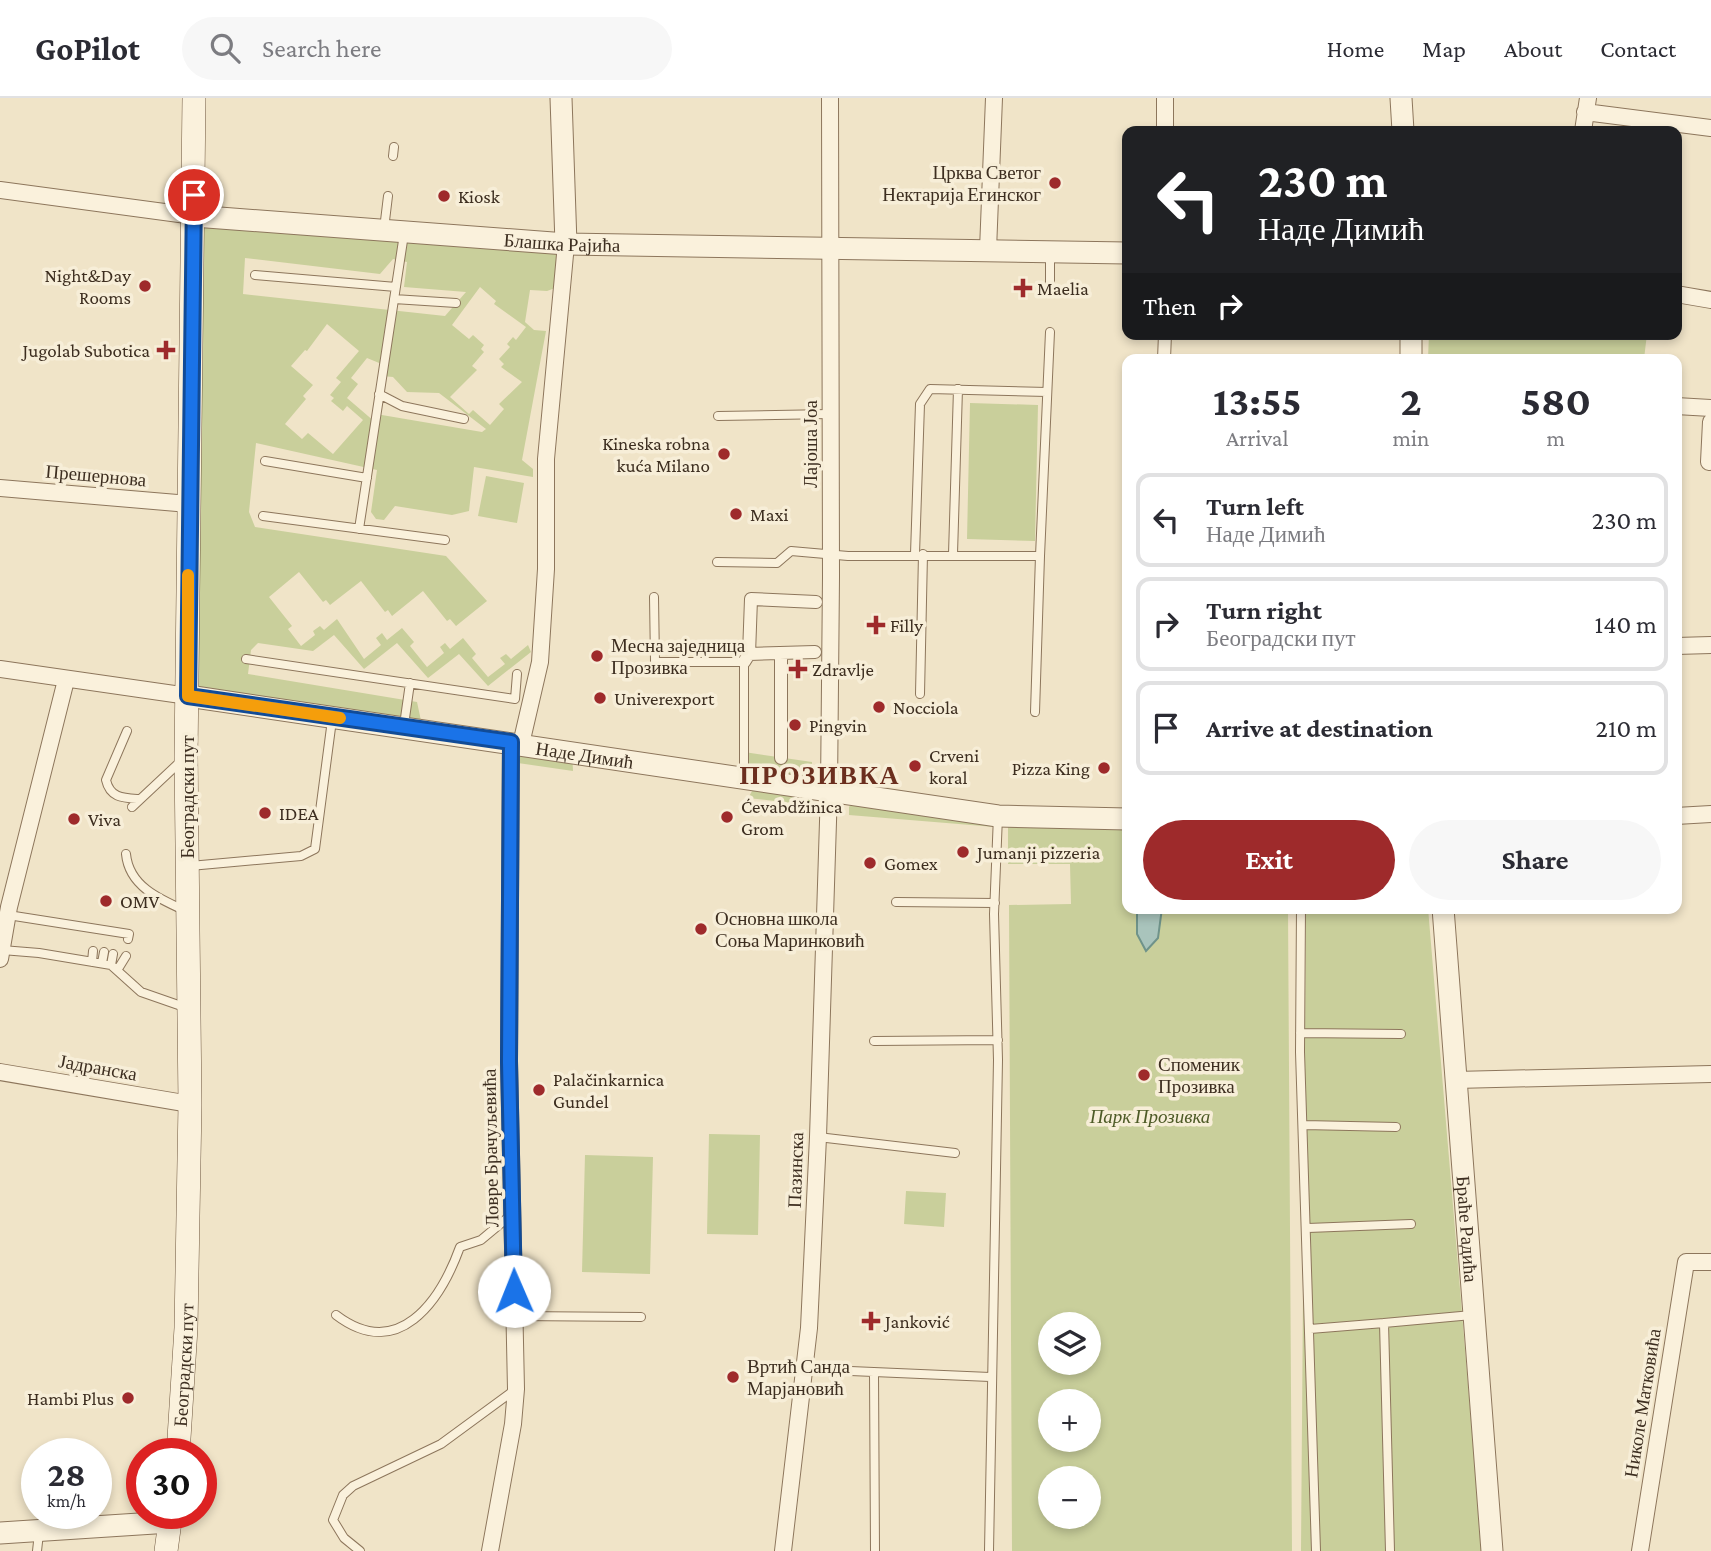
<!DOCTYPE html>
<html lang="en">
<head>
<meta charset="utf-8">
<style>
  :root { --surface:#fff; --page:#f7f7f7; --text:#2b2b33; --muted:#7c7c81; --line:#e1e1e2; --accent:#9e2a2b }
  body { margin:0; font-family:"Crimson Pro",serif; background:var(--page); color:var(--text); height:100vh; display:flex; flex-direction:column; font-size:26px; white-space:nowrap }
  * { box-sizing:border-box; margin:0 }
  p { font-size:23px; color:var(--muted) }
  .icon { flex:none; width:38px; height:38px; fill:none; stroke:currentColor; stroke-width:2; stroke-linecap:round; stroke-linejoin:round }
  .map { position:relative; flex:1; overflow:hidden }
  .side { position:absolute; left:1122px; top:256px; width:560px; height:560px; display:flex; flex-direction:column; background:var(--surface); border-radius:14px; box-shadow:0 4px 10px #0003 }
  .side>* { flex:none }
  .top-card { position:absolute; left:1122px; top:28px; width:560px; height:214px; border-radius:14px; box-shadow:0 4px 10px #0003; background:#202124; color:#fff; overflow:hidden }
  .controls { position:absolute; left:1038px; top:1214px; display:grid; gap:14px }
  .controls a { display:grid; place-items:center; width:63px; height:63px; border-radius:50%; background:var(--surface); box-shadow:0 4px 10px #0003; font-size:35px }
  .speed { position:absolute; left:21px; top:1340px; display:flex; gap:14px; font-size:35px; font-weight:700; text-align:center }
  .speed>* { display:grid; place-content:center; width:91px; height:91px; border-radius:50%; background:var(--surface); box-shadow:0 4px 10px #0003; line-height:1 }
  .speed small { font-size:18px; font-weight:400 }
  .speed .limit { border:10px solid #d22; background:#fff; color:#111 }
  .pin { position:absolute; display:grid; place-items:center; width:60px; height:60px; color:#fff; margin:-30px; border:4px solid #fff; border-radius:50%; box-shadow:0 2px 7px #0007 }
  .me { position:absolute; width:77px; margin:-38px; rotate:359deg; stroke-linejoin:round; filter:drop-shadow(0 0 5px #0008) }
  .turn { display:flex; align-items:center; gap:24px; height:147px; padding:0 21px; font-size:32px }
  .turn .icon { width:91px; height:91px; stroke-width:2.5 }
  .turn b { display:block; font-size:49px; line-height:60px }
  .then { display:flex; align-items:center; height:66px; padding:0 21px; background:#0003; gap:14px; font-size:26px }
  .eta { display:flex; justify-content:space-evenly; align-items:center; height:119px; text-align:center }
  .eta b { font-size:42px; font-weight:700; line-height:49px }
  .primary-button { display:flex; gap:14px; margin-top:auto; padding:14px 21px }
  .primary-button a { flex:1; height:80px; border-radius:42px; background:var(--accent); color:#fff; font-size:28px; font-weight:700; line-height:80px; text-align:center }
  .primary-button a+a { background:var(--page); color:var(--text) }
  ul { padding:0; list-style:none }
  li { display:flex; align-items:center; gap:21px; height:94px; margin:0 14px 10px; padding:0 7px; border:4px solid var(--line); border-radius:14px }
  li div { flex:1 }
  li b { display:block; font-size:26px }
  li em { font-style:normal }
  header { display:flex; align-items:center; gap:42px; box-sizing:border-box; height:98px; padding:0 35px; background:var(--surface); border-bottom:2px solid var(--line) }
  header strong { font-size:33px }
  nav { display:flex; gap:38px; margin-inline-start:auto; font-size:24px }
  .search { width:490px; height:63px; background:var(--page); display:flex; align-items:center; gap:18px; box-sizing:border-box; padding:0 24px; border-radius:38px; color:var(--muted); font-size:26px }
  .map>svg:first-child { display:block }
  .green { fill:#c9cf9b; fill-rule:evenodd }
  .water { fill:#a9c4bc; stroke:#6f938a; stroke-width:2 }
  .lines { fill:none; stroke-linecap:round; stroke-linejoin:round }
  .service-casing { stroke:#8d765c; stroke-width:10 }
  .pedestrian-casing { stroke:#8d765c; stroke-width:14 }
  .minor-casing { stroke:#8d765c; stroke-width:18 }
  .tertiary-casing { stroke:#8d765c; stroke-width:23 }
  .secondary-casing { stroke:#6f573f; stroke-width:24 }
  .service { stroke:#faf1dc; stroke-width:8 }
  .pedestrian { stroke:#faf1dc; stroke-width:12 }
  .minor { stroke:#faf1dc; stroke-width:16 }
  .tertiary { stroke:#faf1dc; stroke-width:21 }
  .secondary { stroke:#faf1dc; stroke-width:23 }
  .route-casing { stroke:#114b97; stroke-width:18 }
  .route { stroke:#1a73e8; stroke-width:12 }
  .slow { stroke:#f59e0b; stroke-width:12 }
  .poi-dot { fill:#9e2a2b; stroke:#f7eed8; stroke-width:2.5 }
  .labels { text-anchor:middle; stroke-width:7; stroke-linejoin:round; paint-order:stroke }
  .poi-label { font-size:19px; fill:#3d2e20; stroke:#f7eed8; text-anchor:start }
  .street-label { font-size:19px; fill:#3d2e20; stroke:#f7eed8 }
  .park-label { font-size:19px; font-style:italic; fill:#4d5a26; stroke:#f7eed8 }
  .district-label { font-size:26px; font-weight:bold; letter-spacing:2px; fill:#6b2e1e; stroke:#f7eed8 }
</style>
</head>
<body>
<header>
<strong>GoPilot</strong>
<div class="search"><svg class="icon" aria-label="search" viewBox="0 0 24 24"><circle cx="10" cy="10" r="6"/><path d="M15 15l6 6"/></svg>Search here</div>
<nav><a>Home</a><a>Map</a><a>About</a><a>Contact</a></nav>
</header>
<div class="map">
<svg width="1711" height="1453" viewBox="0 0 1711 1453">
  <rect width="100%" height="100%" fill="#f0e4c8"/>
  <path class="green" d="M 194,118 L 566,146 L 561,188 L 547,193 L 530,192 L 525,224 L 534,232 L 546,233 L 522,362 L 533,371 L 533,379 L 474,369 L 469,413 L 452,417 L 395,408 L 384,422 L 376,421 L 371,414 L 377,372 L 256,345 L 249,414 L 255,429 L 446,458 L 487,503 L 456,528 L 450,521 L 447,523 L 423,493 L 392,518 L 388,512 L 385,514 L 361,483 L 330,507 L 326,502 L 323,504 L 299,474 L 269,499 L 292,528 L 288,531 L 301,548 L 315,537 L 313,533 L 320,528 L 324,532 L 337,521 L 364,561 L 381,547 L 376,540 L 382,535 L 387,542 L 402,530 L 414,544 L 410,548 L 427,569 L 444,555 L 440,549 L 445,545 L 450,551 L 463,540 L 476,556 L 472,560 L 488,579 L 505,566 L 500,560 L 506,556 L 511,561 L 528,547 L 531,554 L 488,588 L 459,556 L 428,580 L 397,545 L 364,571 L 334,537 L 313,553 L 258,545 L 251,552 L 248,576 L 417,604 L 423,632 L 188,598 ZM 245,160 L 380,176 L 393,161 L 407,164 L 404,189 L 466,194 L 445,218 L 243,196 ZM 480,189 L 496,203 L 494,206 L 526,229 L 516,242 L 513,239 L 507,246 L 510,249 L 499,261 L 504,266 L 501,269 L 522,284 L 499,306 L 504,311 L 490,327 L 473,312 L 469,316 L 450,299 L 477,272 L 472,268 L 484,254 L 481,251 L 484,247 L 473,237 L 469,241 L 452,227 ZM 327,226 L 359,253 L 336,280 L 341,284 L 330,297 L 334,300 L 331,303 L 343,313 L 347,308 L 363,322 L 333,356 L 308,335 L 302,341 L 285,326 L 306,301 L 303,298 L 313,287 L 291,268 L 305,252 L 307,253 ZM 367,260 L 384,267 L 382,278 L 393,279 L 407,294 L 439,295 L 486,331 L 482,334 L 376,316 L 375,324 L 347,300 L 358,286 L 351,280 Z
    M 1429,236 L 1647,236 L 1644,261 L 1428,261 Z
    M 970,305 L 1038,307 L 1035,443 L 967,441 Z
    M 486,378 L 524,385 L 517,425 L 478,418 Z
    M 511,644 L 572,653 L 573,673 L 511,664 Z
    M 744,654 L 812,664 L 810,707 L 748,700 L 758,683 L 744,680 Z
    M 853,703 L 996,723 L 995,729 L 849,717 L 849,709 Z
    M 1008,728 L 1127,732 L 1127,810 L 1288,810 L 1292,1453 L 1012,1453 L 1009,807 L 1071,806 L 1070,766 L 1008,766 ZM 1050,1227 L 1088,1227 L 1088,1265 L 1050,1265 ZM 1050,1304 L 1088,1304 L 1088,1342 L 1050,1342 ZM 1050,1381 L 1088,1381 L 1088,1419 L 1050,1419 Z
    M 1306,810 L 1428,810 L 1482,1453 L 1301,1453 Z
    M 709,1036 L 760,1037 L 758,1137 L 707,1136 Z
    M 585,1057 L 653,1059 L 650,1176 L 582,1174 Z
    M 906,1093 L 946,1095 L 944,1129 L 904,1126 Z"/>
  <path class="water" d="M 1137,810 L 1162,810 L 1158,840 L 1146,853 L 1137,836 Z"/>
  <g class="lines">
    <defs>
      <path id="service" d="M 393,58 L 394,49
        M 384,131 L 388,98
        M 1050,154 L 1050,186
        M 255,177 L 396,189
        M 394,201 L 456,205
        M 379,296 L 402,308 L 464,321
        M 718,318 L 830,316
        M 265,363 L 367,380
        M 263,418 L 445,442
        M 359,431 L 404,136
        M 915,456 L 920,306 L 930,291 L 1047,294
        M 953,456 L 958,291
        M 717,464 L 777,465 L 791,453 L 848,458 L 1040,458 L 1050,234
        M 654,499 L 655,564 L 744,564 L 744,679
        M 246,561 L 515,601 L 517,576
        M 920,596 L 923,456
        M 1035,614 L 1040,458
        M 404,627 L 410,585
        M 127,633 L 106,682 C 110,700 123,700 139,701
        M 132,709 L 181,663
        M 126,756 C 129,788 159,801 186,813
        M 190,768 L 301,758 L 315,751 L 332,622
        M 896,804 L 995,805
        M 1301,810 L 1300,954 L 1316,1453
        M 8,817 L 129,836 L 128,841
        M 2,852 L 39,855 L 111,867 L 141,894 L 187,910
        M 92,864 L 93,853
        M 102,865 L 104,854
        M 111,867 L 113,856
        M 118,871 L 126,858
        M 1300,935 L 1401,936
        M 874,943 L 998,942
        M 1304,1027 L 1396,1029
        M 818,1039 L 955,1055
        M 1308,1130 L 1411,1126
        M 336,1217 C 398,1264 440,1204 460,1149 L 481,1142 L 512,1116
        M 515,1218 L 641,1219
        M 1310,1231 L 1384,1225
        M 804,1271 L 990,1279
        M 874,1275 L 875,1453
        M 37,1453 L 39,1435
        M 360,1453 L 344,1440 L 333,1422 L 343,1397 L 353,1388 L 441,1346 L 516,1291
        M 989,1453 L 998,962 L 994,816 L 998,718
        M 1390,1453 L 1384,1225 L 1472,1217"/>
      <path id="pedestrian" d="M 1164,261 L 1165,236
        M 781,555 L 781,660
        M 749,556 L 815,554
        M 744,564 L 749,556 L 751,501 L 816,504"/>
      <path id="minor" d="M 1165,0 L 1165,33
        M 1585,14 L 1711,30
        M 1583,33 L 1588,0
        M 0,92 L 194,118
        M 988,152 L 994,0
        M 1676,196 L 1711,202
        M 1676,308 L 1711,310
        M 1709,364 L 1711,324
        M 0,390 L 189,406
        M 1676,548 L 1711,547
        M 0,571 L 188,598
        M 521,646 L 540,564 L 546,471 L 546,361 L 566,146
        M 1676,718 L 1711,716
        M 0,861 L 9,809 L 66,582
        M 0,974 L 190,1006
        M 1455,982 L 1711,976
        M 490,1453 L 513,1326 L 516,1291 L 509,963 L 511,644
        M 783,1453 L 809,1230 L 818,1039 L 829,692 L 831,479 L 830,0
        M 1640,1453 L 1686,1164 L 1711,1164"/>
      <g id="tertiary">
        <path d="M 561,0 L 566,146"/>
        <path d="M 1401,0 L 1403,33"/>
        <path id="s1" d="M 194,118 L 566,146 L 1127,155"/>
        <path d="M 1411,236 L 1411,261"/>
        <path id="s2" d="M 188,598 L 998,718 L 1127,721"/>
        <path id="s3" d="M 1443,810 L 1492,1453"/>
        <path d="M 0,1435 L 170,1424"/>
      </g>
      <g id="secondary">
        <path id="s4" d="M 178,1356 L 186,1230 L 190,1006 L 186,659 L 194,0"/>
        <path d="M 166,1453 L 171,1416"/>
      </g>
    </defs>
    <use href="#service" class="service-casing"/>
    <use href="#pedestrian" class="pedestrian-casing"/>
    <use href="#minor" class="minor-casing"/>
    <use href="#tertiary" class="tertiary-casing"/>
    <use href="#secondary" class="secondary-casing"/>
    <use href="#service" class="service"/>
    <use href="#pedestrian" class="pedestrian"/>
    <use href="#minor" class="minor"/>
    <use href="#tertiary" class="tertiary"/>
    <use href="#secondary" class="secondary"/>
  </g>
  <g class="lines">
    <defs>
      <path id="route" d="M 194,97 L 188,598 L 511,644 L 509,964 L 514,1193"/>
    </defs>
    <use href="#route" class="route-casing"/>
    <use href="#route" class="route"/>
    <path class="slow" d="M 188,477 L 188,598 L 340,620"/>
  </g>
  <g class="poi-dot">
    <circle cx="1055" cy="85" r="7"/>
    <circle cx="444" cy="98" r="7"/>
    <circle cx="145" cy="188" r="7"/>
    <path d="M1019.5 179.5h7v7h7v7h-7v7h-7v-7h-7v-7h7z"/>
    <path d="M162.5 241.5h7v7h7v7h-7v7h-7v-7h-7v-7h7z"/>
    <circle cx="724" cy="356" r="7"/>
    <circle cx="736" cy="416" r="7"/>
    <path d="M872.5 516.5h7v7h7v7h-7v7h-7v-7h-7v-7h7z"/>
    <circle cx="597" cy="558" r="7"/>
    <path d="M794.5 560.5h7v7h7v7h-7v7h-7v-7h-7v-7h7z"/>
    <circle cx="600" cy="600" r="7"/>
    <circle cx="879" cy="609" r="7"/>
    <circle cx="795" cy="627" r="7"/>
    <circle cx="915" cy="668" r="7"/>
    <circle cx="1104" cy="670" r="7"/>
    <circle cx="265" cy="715" r="7"/>
    <circle cx="727" cy="719" r="7"/>
    <circle cx="74" cy="721" r="7"/>
    <circle cx="963" cy="754" r="7"/>
    <circle cx="870" cy="765" r="7"/>
    <circle cx="106" cy="803" r="7"/>
    <circle cx="701" cy="831" r="7"/>
    <circle cx="1144" cy="977" r="7"/>
    <circle cx="539" cy="992" r="7"/>
    <path d="M867.5 1212.5h7v7h7v7h-7v7h-7v-7h-7v-7h7z"/>
    <circle cx="733" cy="1279" r="7"/>
    <circle cx="128" cy="1300" r="7"/>
  </g>
  <g class="labels">
    <g class="poi-label">
      <text x="1041" y="81" text-anchor="end">Црква Светог<tspan x="1041" dy="22">Нектарија Егинског</tspan></text>
      <text x="458" y="105">Kiosk</text>
      <text x="131" y="184" text-anchor="end">Night&amp;Day<tspan x="131" dy="22">Rooms</tspan></text>
      <text x="1037" y="197">Maelia</text>
      <text x="150" y="259" text-anchor="end">Jugolab Subotica</text>
      <text x="710" y="352" text-anchor="end">Kineska robna<tspan x="710" dy="22">kuća Milano</tspan></text>
      <text x="750" y="423">Maxi</text>
      <text x="890" y="534">Filly</text>
      <text x="611" y="554">Месна заједница<tspan x="611" dy="22">Прозивка</tspan></text>
      <text x="812" y="578">Zdravlje</text>
      <text x="614" y="607">Univerexport</text>
      <text x="893" y="616">Nocciola</text>
      <text x="809" y="634">Pingvin</text>
      <text x="929" y="664">Crveni<tspan x="929" dy="22">koral</tspan></text>
      <text x="1090" y="677" text-anchor="end">Pizza King</text>
      <text x="741" y="715">Ćevabdžinica<tspan x="741" dy="22">Grom</tspan></text>
      <text x="279" y="722">IDEA</text>
      <text x="88" y="728">Viva</text>
      <text x="977" y="761">Jumanji pizzeria</text>
      <text x="884" y="772">Gomex</text>
      <text x="120" y="810">OMV</text>
      <text x="715" y="827">Основна школа<tspan x="715" dy="22">Соња Маринковић</tspan></text>
      <text x="1158" y="973">Споменик<tspan x="1158" dy="22">Прозивка</tspan></text>
      <text x="553" y="988">Palačinkarnica<tspan x="553" dy="22">Gundel</tspan></text>
      <text x="885" y="1230">Janković</text>
      <text x="747" y="1275">Вртић Санда<tspan x="747" dy="22">Марјановић</tspan></text>
      <text x="114" y="1307" text-anchor="end">Hambi Plus</text>
    </g>
    <g class="street-label">
      <text dy="7" stroke="none"><textPath href="#s1" startOffset="369">Блашка Рајића</textPath></text>
      <text transform="translate(810 346) rotate(-90)" y="7">Лајоша Јоа</text>
      <text transform="translate(96 377) rotate(5)" y="7">Прешернова</text>
      <text dy="7" stroke="none"><textPath href="#s2" startOffset="401">Наде Димић</textPath></text>
      <text transform="translate(187 699) rotate(-90)" y="7">Београдски пут</text>
      <text transform="translate(98 969) rotate(10)" y="7">Јадранска</text>
      <text transform="translate(490 1050) rotate(-91)" y="7">Ловре Брачуљевића</text>
      <text transform="translate(795 1072) rotate(-88)" y="7">Пазинска</text>
      <text dy="7" stroke="none"><textPath href="#s3" startOffset="322">Браће Радића</textPath></text>
      <text dy="7" stroke="none"><textPath href="#s4" startOffset="89">Београдски пут</textPath></text>
      <text transform="translate(1642 1305) rotate(-81)" y="7">Николе Матковића</text>
    </g>
    <g class="park-label">
      <text x="1150" y="1025">Парк Прозивка</text>
    </g>
    <g class="district-label">
      <text x="820" y="686">ПРОЗИВКА</text>
    </g>
  </g>
</svg>
<div class="controls">
<a><svg class="icon" aria-label="layers" viewBox="0 0 24 24"><path d="M12 4l9 5-9 5-9-5zM3 14l9 5 9-5"/></svg></a>
<a>+</a>
<a>−</a>
</div>
<div class="speed"><div>28<small>km/h</small></div><div class="limit">30</div></div>
<div class="pin" style="left:194px;top:97px;background:#d93025"><svg class="icon" aria-label="arrive" viewBox="0 0 24 24"><path d="M6 21V4h12l-3 4 3 4H6"/></svg></div>
<svg class="me" style="left:514px;top:1193px" viewBox="-20 -20 40 40"><circle r="19" fill="#fff"/><path d="M0-13L10 11 0 6-10 11z" fill="#1a73e8"/></svg>
<div class="top-card">
<div class="turn"><svg class="icon" aria-label="left" viewBox="0 0 24 24"><path d="M17 20v-9H6M10 6l-5 5 5 5"/></svg><div><b>230 m</b>Наде Димић</div></div>
<div class="then">Then<svg class="icon" aria-label="right" viewBox="0 0 24 24"><path d="M7 20v-9h11M14 6l5 5-5 5"/></svg></div>
</div>
<section class="side">
<div class="eta">
<div><b>13:55</b><p>Arrival</p></div>
<div><b>2</b><p>min</p></div>
<div><b>580</b><p>m</p></div>
</div>
<ul>
<li><svg class="icon" aria-label="left" viewBox="0 0 24 24"><path d="M17 20v-9H6M10 6l-5 5 5 5"/></svg><div><b>Turn left</b><p>Наде Димић</p></div><em>230 m</em></li>
<li><svg class="icon" aria-label="right" viewBox="0 0 24 24"><path d="M7 20v-9h11M14 6l5 5-5 5"/></svg><div><b>Turn right</b><p>Београдски пут</p></div><em>140 m</em></li>
<li><svg class="icon" aria-label="arrive" viewBox="0 0 24 24"><path d="M6 21V4h12l-3 4 3 4H6"/></svg><div><b>Arrive at destination</b></div><em>210 m</em></li>
</ul>
<div class="primary-button"><a>Exit</a><a>Share</a></div>
</section>
</div>
</body>
</html>
